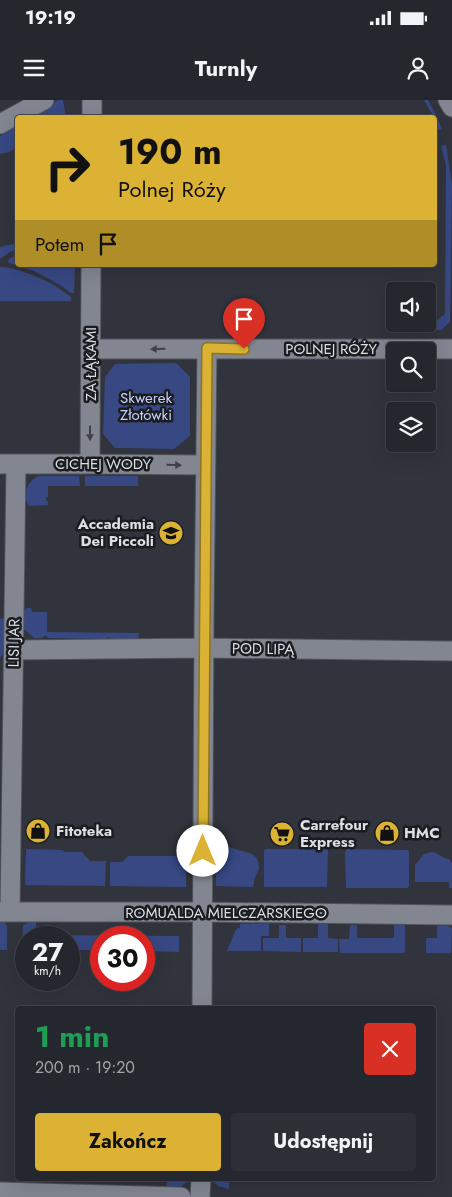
<!DOCTYPE html>
<html lang="pl">
<head>
<meta charset="utf-8">
<style>
  :root { --surface:#25272e; --page:#2d2f36; --text:#f1f3f6; --muted:#a3a5aa; --line:#42444a; --accent:#dbb233 }
  body { margin:0; font-family:Jost,sans-serif; background:var(--page); color:var(--text); height:100vh; display:flex; flex-direction:column; font-size:19px; white-space:nowrap }
  * { box-sizing:border-box; margin:0 }
  p { font-size:16px; color:var(--muted) }
  .icon { flex:none; width:28px; height:28px; fill:none; stroke:currentColor; stroke-width:2; stroke-linecap:round; stroke-linejoin:round }
  .map { position:relative; flex:1; overflow:hidden }
  .side { position:absolute; left:15px; top:906px; width:421px; height:175px; display:flex; flex-direction:column; background:var(--surface); border-radius:5px; box-shadow:0 5px 20px #0002,0 0 0 1px var(--line) }
  .side>* { flex:none }
  .guide { position:absolute; left:15px; top:15px; width:422px; height:152px; border-radius:5px; box-shadow:0 5px 20px #0002,0 0 0 1px var(--line); background:#dbb233; color:#111; overflow:hidden }
  .buttons { position:absolute; left:386px; top:182px; display:grid; gap:10px }
  .buttons a { display:grid; place-items:center; width:50px; height:50px; border-radius:5px; background:var(--surface); box-shadow:0 5px 20px #0002,0 0 0 1px var(--line); font-size:25px }
  .speed { position:absolute; left:15px; top:826px; display:flex; gap:10px; font-size:25px; font-weight:700; text-align:center }
  .speed>* { display:grid; place-content:center; width:65px; height:65px; border-radius:50%; background:var(--surface); box-shadow:0 5px 20px #0002,0 0 0 1px var(--line); line-height:1 }
  .speed small { font-size:12px; font-weight:400 }
  .speed .limit { border:8px solid #d22; background:#fff; color:#111 }
  .pin { position:absolute; display:grid; place-items:center; width:42px; height:42px; color:#fff; margin:-51px -21px; border-radius:50% 50% 50% 0; rotate:-45deg; box-shadow:0 0 5px #0007 }
  .pin .icon { rotate:45deg }
  .me { position:absolute; width:55px; margin:-28px; rotate:0deg; stroke-linejoin:round; filter:drop-shadow(0 0 4px #0008) }
  .turn { display:flex; align-items:center; gap:18px; height:105px; padding:0 20px; font-size:22px }
  .turn .icon { width:65px; height:65px; stroke-width:2.5 }
  .turn b { display:block; font-size:35px; line-height:42px }
  .then { display:flex; align-items:center; height:48px; padding:0 20px; background:#0003; gap:10px; font-size:19px }
  .round { display:grid; place-items:center; flex:none; width:52px; height:52px; border-radius:5px; background:var(--page) }
  .overview { display:flex; align-items:center; justify-content:space-between; height:85px; padding:0 20px }
  h1 { font-size:30px; font-weight:700; line-height:38px; color:#1e9e55 }
  .primary-button { display:flex; gap:10px; margin-top:auto; padding:10px 20px }
  .primary-button a { flex:1; height:58px; border-radius:5px; background:var(--accent); color:#111; font-size:20px; font-weight:700; line-height:58px; text-align:center }
  .primary-button a+a { background:var(--page); color:var(--text) }
  .status { display:flex; justify-content:space-between; align-items:center; height:35px; padding:0 25px; background:var(--surface); direction:ltr }
  .status svg { height:14px; fill:currentColor }
  header { display:flex; justify-content:space-between; align-items:center; height:65px; padding:0 20px; background:var(--surface); font-size:22px; font-weight:700 }
  .map>svg:first-child { display:block }
  .green { fill:#374883 }
  .lines { fill:none; stroke-linecap:round; stroke-linejoin:round }
  .minor-casing { stroke:#50525a; stroke-width:21 }
  .minor { stroke:#828691; stroke-width:19 }
  .oneway { fill:#3e4148 }
  .route-casing { stroke:#8e7421; stroke-width:12 }
  .route { stroke:#dbb233; stroke-width:9 }
  .labels { text-anchor:middle; stroke-width:5; stroke-linejoin:round; paint-order:stroke }
  .street-label { font-size:15px; fill:#dcdee4; stroke:#1a1c20 }
  .park-label { font-size:15px; fill:#c2d2fd; stroke:#1a1c20 }
  .poi-label { font-size:15px; font-weight:bold; fill:#dcdee4; stroke:#1a1c20; text-anchor:start }
</style>
</head>
<body>
<div class="status"><b>19:19</b><svg viewBox="0 0 49 12"><path d="M0 12V9h3v3zM5 12V6h3v6zM10 12V3h3v9zM15 12V0h3v12zM26 1h20v11H26zM47 4h2v5h-2z"/></svg></div>
<header><svg class="icon" aria-label="menu" viewBox="0 0 24 24"><path d="M4 6h16M4 12h16M4 18h16"/></svg>Turnly<svg class="icon" aria-label="person" viewBox="0 0 24 24"><circle cx="12" cy="8" r="4"/><path d="M4 21q1-7 8-7t8 7"/></svg></header>
<div class="map">
<svg width="452" height="1097" viewBox="0 0 452 1097">
  <rect width="100%" height="100%" fill="#31343d"/>
  <path class="green" d="M 58,0 L 63,0 L 66,17 L 65,17 L 30,18 Z
    M 424,0 L 428,0 L 438,19 L 442,29 L 438,30 L 435,18 L 434,17 Z
    M 17,25 L 17,47 L 9,52 L 0,54 L 0,36 Z
    M 446,45 L 452,85 L 450,222 L 441,230 L 428,230 L 428,227 L 445,214 L 446,65 L 441,46 Z
    M 17,143 L 17,149 L 10,152 L 0,159 L 0,147 Z
    M 17,155 L 18,165 L 75,165 L 74,193 L 71,193 L 60,185 L 34,171 L 9,163 L 8,161 L 9,159 Z
    M 0,167 C 12,166 44,179 54,185 C 60,189 65,193 71,197 L 71,201 L 0,201 Z
    M 176,263 L 190,277 L 190,336 L 174,349 L 115,348 L 103,334 L 105,277 L 115,264 Z
    M 39,376 L 79,376 L 80,386 L 48,386 L 48,397 L 46,397 L 46,401 L 48,401 L 48,405 L 29,406 C 21,396 27,380 39,376 Z
    M 85,376 L 138,376 L 138,386 L 85,386 Z
    M 27,508 L 31,508 L 32,512 L 47,512 L 47,532 L 139,533 L 138,539 L 111,539 L 109,537 L 105,539 L 48,538 L 46,536 L 44,536 L 42,538 L 34,538 L 23,528 C 23,521 21,512 27,508 Z
    M 0,518 L 4,519 L 4,552 L 0,558 Z
    M 215,743 L 219,743 C 225,745 231,748 238,750 C 249,753 259,753 259,769 C 258,773 255,776 254,780 C 254,782 254,785 253,787 L 216,786 Z
    M 26,749 L 63,750 L 64,752 L 82,752 L 90,761 L 106,761 L 105,786 L 25,785 Z
    M 266,749 L 327,749 L 328,751 L 327,787 L 264,787 L 264,750 Z
    M 347,749 L 408,750 L 409,752 L 409,786 L 408,788 L 346,788 L 345,751 Z
    M 432,752 C 439,753 443,759 449,759 L 452,763 L 452,788 L 449,788 L 449,782 L 415,782 L 415,765 L 424,754 Z
    M 128,756 L 183,756 L 186,758 L 186,787 L 110,786 L 110,762 L 122,762 Z
    M 0,822 L 4,822 L 7,826 L 7,850 L 0,850 Z
    M 30,822 L 36,822 L 36,835 L 179,836 L 179,852 L 144,851 L 144,838 L 101,838 L 101,850 L 69,850 L 69,838 L 26,838 L 26,849 L 22,849 L 23,826 L 27,823 Z
    M 269,823 L 269,836 L 261,836 L 261,851 L 227,851 L 235,831 L 238,828 L 240,828 L 240,824 Z
    M 318,824 L 328,824 L 328,838 L 338,839 L 338,852 L 303,852 L 303,838 L 318,838 Z
    M 394,824 L 405,824 L 405,851 L 403,853 L 340,853 L 339,839 L 349,839 L 350,825 L 357,825 L 357,838 L 394,838 Z
    M 279,825 L 286,825 L 286,838 L 301,838 L 301,852 L 263,851 L 263,838 L 279,838 Z
    M 446,825 L 452,828 L 451,853 L 426,853 L 426,838 L 437,838 L 437,826 Z
    M 171,1079 L 189,1079 C 183,1087 176,1089 166,1089 L 167,1083 Z
    M 211,1079 L 224,1079 L 229,1083 L 229,1089 L 218,1086 Z"/>
  <g class="lines">
    <defs>
      <path id="minor" d="M 448,0 L 452,7
        M 92,18 L 92,0
        M 0,24 L 44,0
        M 91,249 L 452,249
        M 0,364 L 90,364 L 205,365
        M 90,364 L 91,165
        M 14,550 L 204,548 L 452,551
        M 0,812 L 204,812 L 452,815
        M 10,812 L 16,365
        M 202,909 L 204,524 L 207,249
        M 0,1092 L 181,1097
        M 200,1097 L 201,1079"/>
    </defs>
    <use href="#minor" class="minor-casing"/>
    <use href="#minor" class="minor"/>
  </g>
  <defs><path id="oneway-solid" d="M-6-.8H1V-3.2L6.5 0L1 3.2V.8H-6Z" transform="scale(1.25)"/></defs>
  <g class="oneway">
    <use href="#oneway-solid" transform="translate(158 249) rotate(179)"/>
    <use href="#oneway-solid" transform="translate(90 333) rotate(90)"/>
    <use href="#oneway-solid" transform="translate(174 365) rotate(1)"/>
  </g>
  <g class="lines">
    <defs>
      <path id="route" d="M 203,751 L 207,248 L 244,249"/>
    </defs>
    <use href="#route" class="route-casing"/>
    <use href="#route" class="route"/>
  </g>
  <defs>
    <symbol id="school-disc" viewBox="-11 -11 22 22"><circle r="9.5" fill="#dbb233" stroke="#1a1c20"/><path d="M0-5L7-2L0 1L-7-2ZM-4 1L0 2.5L4 1V4Q0 6-4 4Z" fill="#111"/></symbol>
    <symbol id="shop-disc" viewBox="-11 -11 22 22"><circle r="9.5" fill="#dbb233" stroke="#1a1c20"/><path d="M-5-2.5h2.3a2.7 3.5 0 0 1 5.4 0H5L5.5 6h-11ZM-1.5-2.5h3a1.5 2.3 0 0 0-3 0Z" fill="#111"/></symbol>
    <symbol id="supermarket-disc" viewBox="-11 -11 22 22"><circle r="9.5" fill="#dbb233" stroke="#1a1c20"/><path d="M-6-5.5h2.5l.6 2H6L4.5 2H-2.5L-4.4-4H-6ZM-1.5 3.2a1.3 1.3 0 1 0 .1 0ZM3 3.2a1.3 1.3 0 1 0 .1 0Z" fill="#111"/></symbol>
  </defs>
  <g fill-rule="evenodd">
    <use href="#school-disc" x="157" y="419" width="28" height="28"/>
    <use href="#shop-disc" x="24" y="717" width="28" height="28"/>
    <use href="#shop-disc" x="373" y="719" width="28" height="28"/>
    <use href="#supermarket-disc" x="268" y="720" width="28" height="28"/>
  </g>
  <g class="labels">
    <g class="street-label">
      <text x="331" y="254">POLNEJ RÓŻY</text>
      <text transform="translate(91 264) rotate(-90)" y="5">ZA ŁĄKAMI</text>
      <text x="103" y="369">CICHEJ WODY</text>
      <text transform="translate(14 543) rotate(-89)" y="5">LISI JAR</text>
      <text transform="translate(263 549) rotate(1)" y="5">POD LIPĄ</text>
      <text x="226" y="818">ROMUALDA MIELCZARSKIEGO</text>
    </g>
    <g class="park-label">
      <text x="146" y="303">Skwerek<tspan x="146" dy="17">Złotówki</tspan></text>
    </g>
    <g class="poi-label">
      <text x="154" y="429" text-anchor="end">Accademia<tspan x="154" dy="17">Dei Piccoli</tspan></text>
      <text x="300" y="730">Carrefour<tspan x="300" dy="17">Express</tspan></text>
      <text x="56" y="736">Fitoteka</text>
      <text x="404" y="738">HMC</text>
    </g>
  </g>
</svg>
<div class="buttons">
<a><svg class="icon" aria-label="sound" viewBox="0 0 24 24"><path d="M4 9h4l5-4v14l-5-4H4zM17 9q2 3 0 6"/></svg></a>
<a><svg class="icon" aria-label="search" viewBox="0 0 24 24"><circle cx="10" cy="10" r="6"/><path d="M15 15l6 6"/></svg></a>
<a><svg class="icon" aria-label="layers" viewBox="0 0 24 24"><path d="M12 4l9 5-9 5-9-5zM3 14l9 5 9-5"/></svg></a>
</div>
<div class="speed"><div>27<small>km/h</small></div><div class="limit">30</div></div>
<div class="pin" style="left:244px;top:249px;background:#d93025"><svg class="icon" aria-label="arrive" viewBox="0 0 24 24"><path d="M6 21V4h12l-3 4 3 4H6"/></svg></div>
<svg class="me" style="left:203px;top:751px" viewBox="-20 -20 40 40"><circle r="19" fill="#fff"/><path d="M0-13L10 11 0 6-10 11z" fill="#dbb233"/></svg>
<div class="guide">
<div class="turn"><svg class="icon" aria-label="right" viewBox="0 0 24 24"><path d="M7 20v-9h11M14 6l5 5-5 5"/></svg><div><b>190 m</b>Polnej Róży</div></div>
<div class="then">Potem<svg class="icon" aria-label="arrive" viewBox="0 0 24 24"><path d="M6 21V4h12l-3 4 3 4H6"/></svg></div>
</div>
<section class="side">
<div class="overview"><div><h1>1 min</h1><p>200 m · 19:20</p></div><a class="round" style="background:#d93025;color:#fff"><svg class="icon" aria-label="close" viewBox="0 0 24 24"><path d="M6 6l12 12M18 6L6 18"/></svg></a></div>
<div class="primary-button"><a>Zakończ</a><a>Udostępnij</a></div>
</section>
</div>
</body>
</html>
